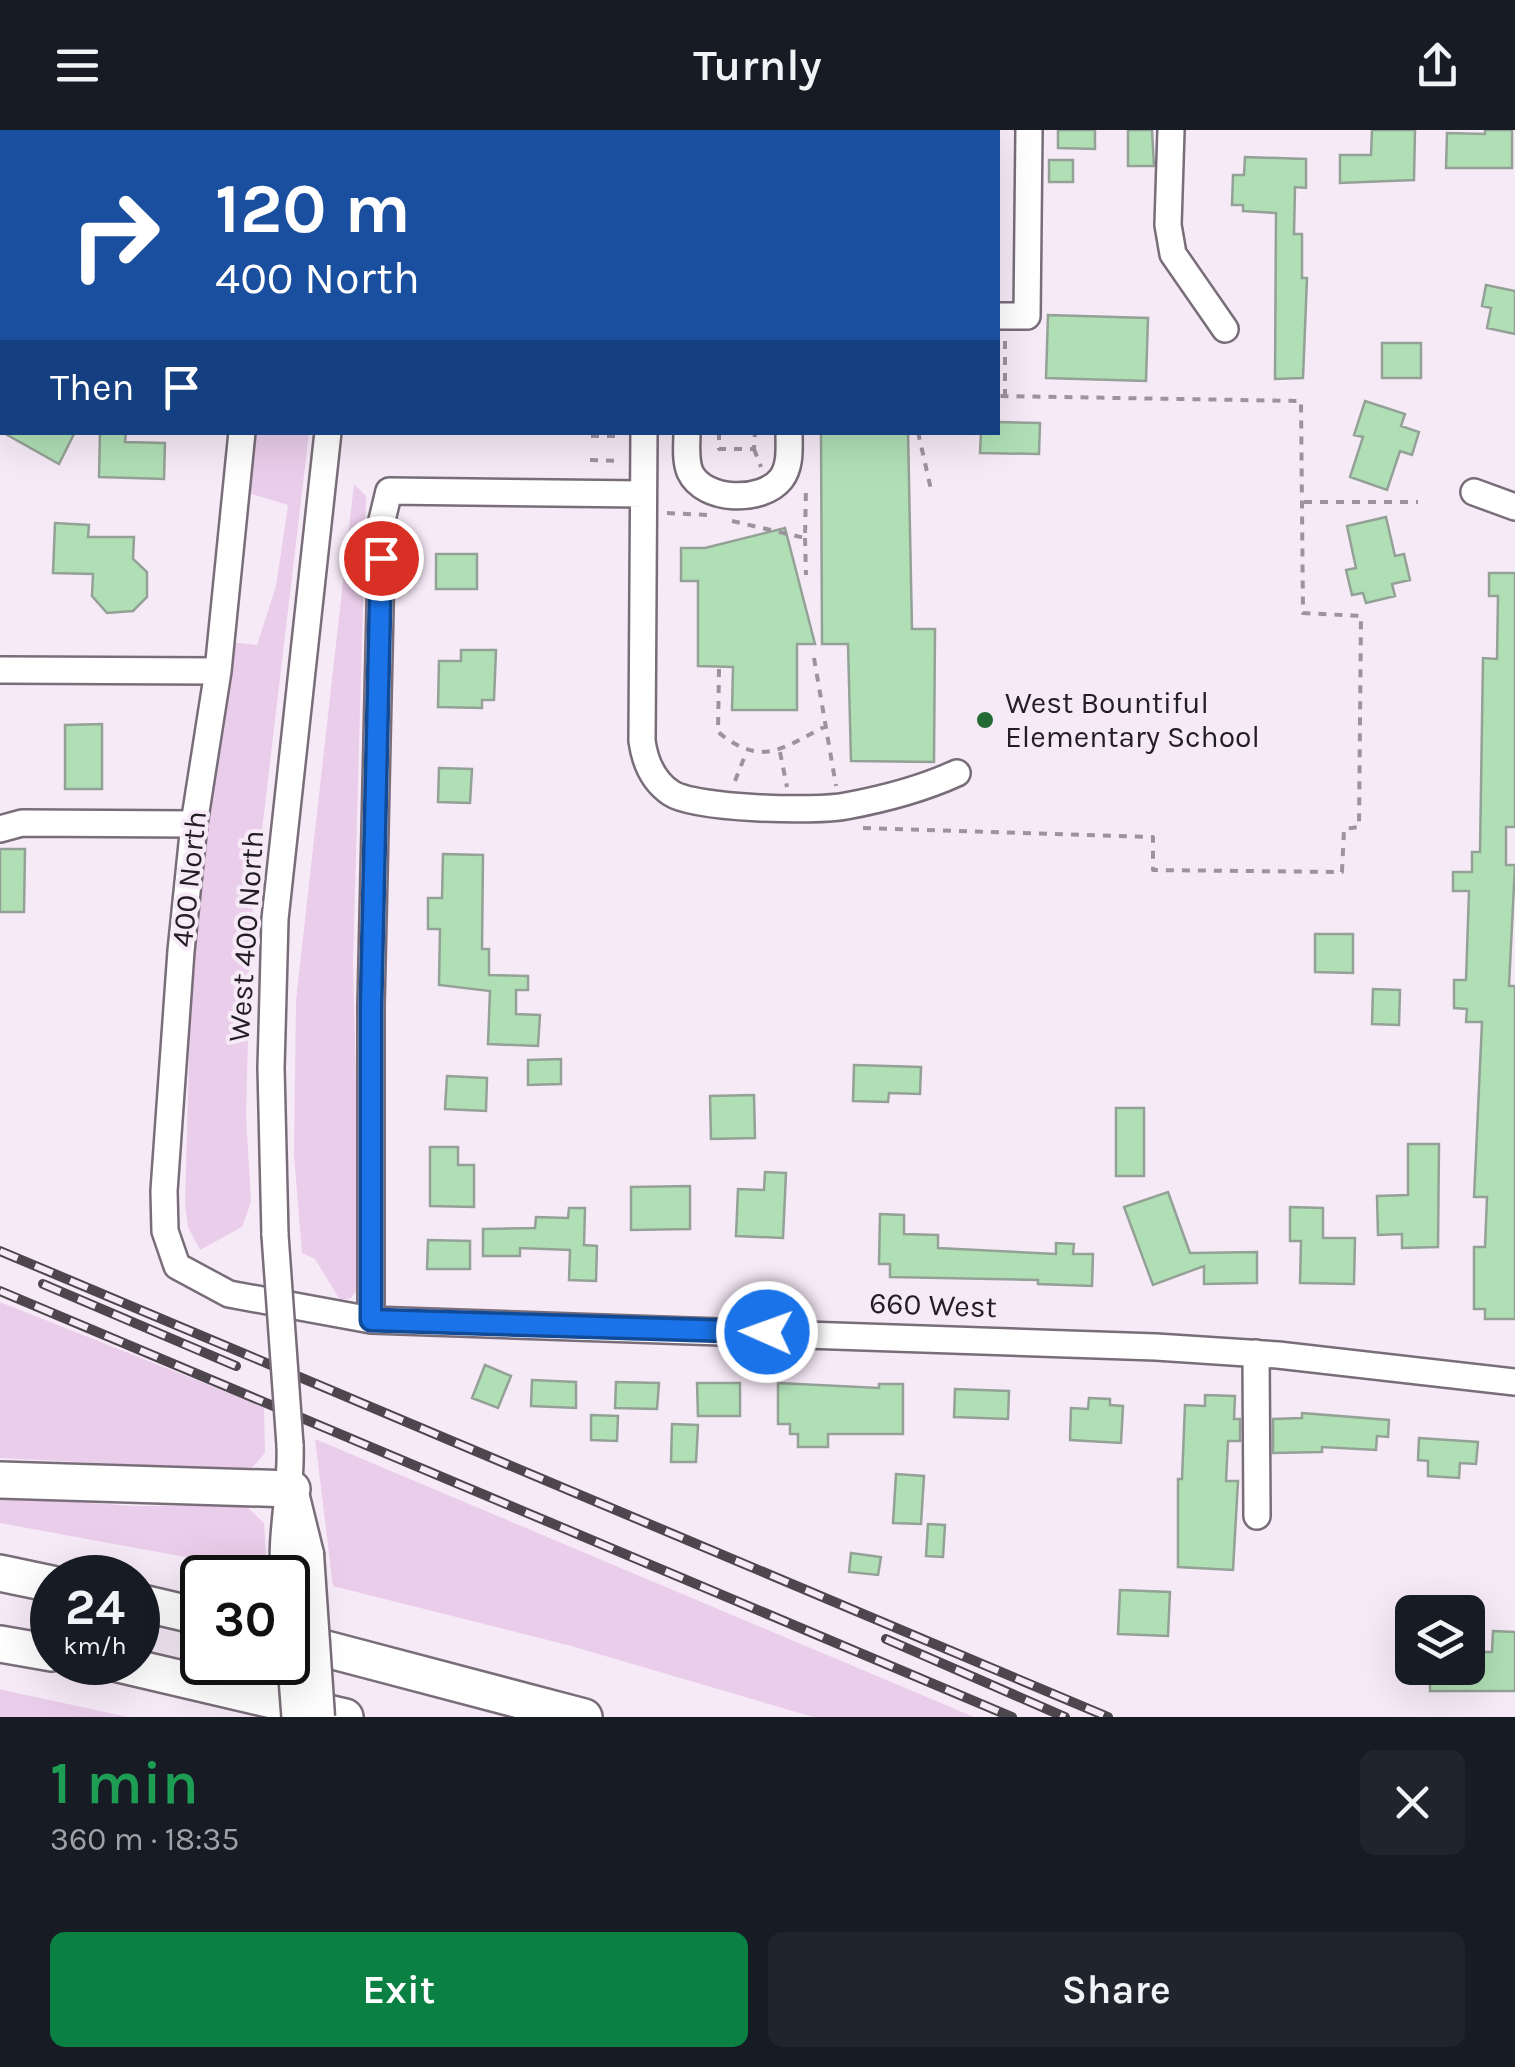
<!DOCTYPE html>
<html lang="en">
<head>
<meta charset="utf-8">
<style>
  :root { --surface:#171b24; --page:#20242c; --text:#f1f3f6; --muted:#9ea1a6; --accent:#0b8043 }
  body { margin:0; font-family:Karla,sans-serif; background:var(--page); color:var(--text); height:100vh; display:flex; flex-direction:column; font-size:38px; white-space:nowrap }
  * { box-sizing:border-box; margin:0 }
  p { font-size:32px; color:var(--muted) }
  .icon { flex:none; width:55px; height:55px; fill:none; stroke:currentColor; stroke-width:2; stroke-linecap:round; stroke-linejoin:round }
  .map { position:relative; height:1587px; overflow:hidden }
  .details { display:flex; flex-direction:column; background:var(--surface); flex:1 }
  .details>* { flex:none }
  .top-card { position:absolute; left:0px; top:0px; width:1000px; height:305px; box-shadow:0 10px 40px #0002; background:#1a4fa0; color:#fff; overflow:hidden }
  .buttons { position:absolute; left:1395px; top:1465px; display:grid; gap:20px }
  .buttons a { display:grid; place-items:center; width:90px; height:90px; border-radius:15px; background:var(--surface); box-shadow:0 10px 40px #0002; font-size:50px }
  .speed { position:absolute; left:30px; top:1425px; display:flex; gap:20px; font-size:50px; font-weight:700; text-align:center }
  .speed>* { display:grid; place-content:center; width:130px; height:130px; border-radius:50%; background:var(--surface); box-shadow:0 10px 40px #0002; line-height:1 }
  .speed small { font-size:25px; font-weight:400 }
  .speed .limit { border:5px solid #111; border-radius:15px; background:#fff; color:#111 }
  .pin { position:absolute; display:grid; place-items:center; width:85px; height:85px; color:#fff; margin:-42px; border:5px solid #fff; border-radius:50%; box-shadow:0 2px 10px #0007 }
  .me { position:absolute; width:110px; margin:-55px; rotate:272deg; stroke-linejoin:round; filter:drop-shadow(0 0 8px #0008) }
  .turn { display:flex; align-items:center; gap:35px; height:210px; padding:0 50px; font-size:45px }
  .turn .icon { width:130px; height:130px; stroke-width:2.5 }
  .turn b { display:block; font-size:70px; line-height:85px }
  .then { display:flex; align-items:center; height:95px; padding:0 50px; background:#0003; gap:20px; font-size:38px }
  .round { display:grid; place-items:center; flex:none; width:105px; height:105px; border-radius:15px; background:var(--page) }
  .overview { display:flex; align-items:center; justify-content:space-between; height:170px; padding:0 50px }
  h1 { font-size:60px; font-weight:600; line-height:75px; color:#1e9e55 }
  .action { display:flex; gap:20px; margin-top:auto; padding:20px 50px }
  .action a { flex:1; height:115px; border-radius:15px; background:var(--accent); color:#fff; font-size:40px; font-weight:600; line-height:115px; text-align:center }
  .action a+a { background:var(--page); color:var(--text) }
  header { display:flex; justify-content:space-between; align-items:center; height:130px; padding:0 50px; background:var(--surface); font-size:45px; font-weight:600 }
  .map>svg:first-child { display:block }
  .green { fill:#eacdea }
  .building { fill:#b0dfb6; stroke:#94a196; stroke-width:2.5 }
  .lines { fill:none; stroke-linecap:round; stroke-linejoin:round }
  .minor-casing { stroke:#786d78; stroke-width:30 }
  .major-casing { stroke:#786d78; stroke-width:35 }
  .highway-casing { stroke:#786d78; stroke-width:40 }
  .path { stroke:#9d939d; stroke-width:4; stroke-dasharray:8 8; stroke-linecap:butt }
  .minor { stroke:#fff; stroke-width:25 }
  .major { stroke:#fff; stroke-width:30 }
  .highway { stroke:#fff; stroke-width:35 }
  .rail-casing { stroke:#4d474d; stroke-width:10 }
  .rail { stroke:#f7eaf7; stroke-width:6; stroke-dasharray:19; stroke-linecap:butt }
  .minor-bridge-casing { stroke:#786d78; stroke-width:30; stroke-linecap:butt }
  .major-bridge-casing { stroke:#786d78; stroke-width:35; stroke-linecap:butt }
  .minor-bridge { stroke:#fff; stroke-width:25 }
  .major-bridge { stroke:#fff; stroke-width:30 }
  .route-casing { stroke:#114b97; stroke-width:25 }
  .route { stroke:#1a73e8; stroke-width:18 }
  .poi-dot { fill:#246a35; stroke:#f7eaf7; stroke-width:4 }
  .labels { text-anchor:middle; stroke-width:8; stroke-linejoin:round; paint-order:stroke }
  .poi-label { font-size:30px; fill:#231e23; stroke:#f7eaf7; text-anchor:start }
  .street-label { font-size:30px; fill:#231e23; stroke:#f7eaf7 }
</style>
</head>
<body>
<header><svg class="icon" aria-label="menu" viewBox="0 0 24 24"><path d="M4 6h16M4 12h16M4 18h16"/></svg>Turnly<svg class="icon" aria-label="share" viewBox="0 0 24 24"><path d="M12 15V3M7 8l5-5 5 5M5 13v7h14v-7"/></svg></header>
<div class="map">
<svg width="1515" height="1587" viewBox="0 0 1515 1587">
  <rect width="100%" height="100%" fill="#f7eaf7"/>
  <path class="green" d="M 255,303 L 309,303 L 251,793 L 246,986 L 251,1072 L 242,1097 L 200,1120 L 188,1097 L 185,1076 L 193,787 L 230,512 L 257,515 L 276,456 L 288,375 L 248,363 Z
    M 354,354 L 366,366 L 353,832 L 361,1154 L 351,1168 L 340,1170 L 315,1129 L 302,1123 L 294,1025 L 296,870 Z
    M 0,1172 L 264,1277 L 265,1323 L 252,1338 L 242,1340 L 0,1328 Z
    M 315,1309 L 974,1587 L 813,1587 L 571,1516 L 333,1456 Z
    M 0,1367 L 135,1376 L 246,1376 L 264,1393 L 267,1442 L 0,1393 Z
    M 0,1559 L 3,1560 L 128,1587 L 0,1587 Z"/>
  <path class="building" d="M 1058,0 L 1095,0 L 1095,19 L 1058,18 Z
    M 1128,0 L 1152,0 L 1154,36 L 1128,36 Z
    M 1372,0 L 1415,0 L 1414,50 L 1340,53 L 1340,25 L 1371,25 Z
    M 1485,0 L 1512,0 L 1512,38 L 1446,38 L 1447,3 L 1485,4 Z
    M 1245,27 L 1306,29 L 1306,58 L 1295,57 L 1294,104 L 1302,104 L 1302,148 L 1307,148 L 1303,248 L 1275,249 L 1276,83 L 1243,81 L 1243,75 L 1232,75 L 1233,45 L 1244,45 Z
    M 1049,30 L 1073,30 L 1073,52 L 1049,52 Z
    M 1486,155 L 1515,161 L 1515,204 L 1487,198 L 1491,178 L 1482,176 Z
    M 1048,185 L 1148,188 L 1146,251 L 1046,248 Z
    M 1382,213 L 1421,213 L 1421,248 L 1382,248 Z
    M 1365,271 L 1405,284 L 1401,296 L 1419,302 L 1412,325 L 1400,321 L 1387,360 L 1350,347 L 1363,307 L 1354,305 Z
    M 998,292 L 1040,293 L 1039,324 L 980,323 L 981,302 L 998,302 Z
    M 2,302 L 75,302 L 59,334 Z
    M 100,302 L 126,302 L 125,312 L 165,313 L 164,349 L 99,347 Z
    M 821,302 L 908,302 L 912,499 L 935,499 L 934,632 L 851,631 L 848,514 L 822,514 Z
    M 1386,387 L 1395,426 L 1404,424 L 1410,450 L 1392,454 L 1395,466 L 1366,473 L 1363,463 L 1352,465 L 1346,440 L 1356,438 L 1347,396 Z
    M 55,393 L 89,395 L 88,407 L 134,407 L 133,429 L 147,442 L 147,467 L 133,481 L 107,483 L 92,466 L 93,444 L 53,443 Z
    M 785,398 L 815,514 L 797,514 L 797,580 L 732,580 L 733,537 L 698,536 L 698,451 L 681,451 L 681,418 L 705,418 Z
    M 436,424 L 477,424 L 477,459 L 436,459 Z
    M 1489,443 L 1515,443 L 1515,697 L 1506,697 L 1506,735 L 1515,735 L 1509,856 L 1515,856 L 1515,1189 L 1485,1189 L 1485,1179 L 1474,1179 L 1474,1117 L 1485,1117 L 1487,1067 L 1474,1067 L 1482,892 L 1466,892 L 1467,879 L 1454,878 L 1454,850 L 1466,850 L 1469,761 L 1453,761 L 1453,742 L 1472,742 L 1472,722 L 1480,722 L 1483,528 L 1497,529 L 1498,466 L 1489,466 Z
    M 461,520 L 496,520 L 494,570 L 482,570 L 482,578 L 438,577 L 439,531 L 461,531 Z
    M 102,594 L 102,659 L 65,659 L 65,595 Z
    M 439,638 L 472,639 L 470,673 L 438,672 Z
    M 0,719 L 25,719 L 24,782 L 0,782 Z
    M 443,724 L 483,725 L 482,819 L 489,819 L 489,845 L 528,846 L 528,860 L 516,860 L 516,884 L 540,885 L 538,916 L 488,914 L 490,861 L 439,855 L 440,799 L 428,799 L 428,768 L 442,768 Z
    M 1315,804 L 1353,804 L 1353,843 L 1315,842 Z
    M 1373,859 L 1400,860 L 1399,895 L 1372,894 Z
    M 561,929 L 561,954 L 528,955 L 528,930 Z
    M 854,935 L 921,937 L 920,964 L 889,963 L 888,972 L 853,971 Z
    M 447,946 L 487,948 L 486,981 L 445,979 Z
    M 754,965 L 755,1008 L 711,1009 L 710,966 Z
    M 1116,978 L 1144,978 L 1144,1046 L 1116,1046 Z
    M 1408,1014 L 1439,1014 L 1438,1117 L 1402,1118 L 1402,1104 L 1378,1105 L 1377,1066 L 1408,1065 Z
    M 430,1017 L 458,1017 L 458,1035 L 474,1035 L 474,1077 L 430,1076 Z
    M 765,1042 L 786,1043 L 783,1108 L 736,1106 L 738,1059 L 764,1060 Z
    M 690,1056 L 690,1099 L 631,1100 L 631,1057 Z
    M 1168,1062 L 1190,1123 L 1257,1122 L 1257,1153 L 1204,1154 L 1204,1136 L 1153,1155 L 1124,1077 Z
    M 1290,1077 L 1323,1078 L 1323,1108 L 1355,1108 L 1354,1154 L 1300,1153 L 1301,1111 L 1290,1111 Z
    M 569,1078 L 585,1078 L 584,1115 L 597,1116 L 596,1151 L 569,1150 L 570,1120 L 520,1118 L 520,1126 L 483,1126 L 483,1099 L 535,1098 L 536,1087 L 568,1088 Z
    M 880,1084 L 904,1085 L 904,1104 L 938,1105 L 938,1118 L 1056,1124 L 1056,1113 L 1074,1114 L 1073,1124 L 1093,1124 L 1092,1156 L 1038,1154 L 1038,1150 L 890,1147 L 890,1134 L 879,1134 Z
    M 428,1110 L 470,1111 L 470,1139 L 427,1139 Z
    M 485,1235 L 511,1246 L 498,1278 L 472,1268 Z
    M 532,1250 L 576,1252 L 576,1278 L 531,1276 Z
    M 616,1252 L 659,1253 L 657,1279 L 615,1278 Z
    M 697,1253 L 740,1253 L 740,1286 L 698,1286 Z
    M 778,1253 L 879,1258 L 879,1254 L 903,1254 L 903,1304 L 828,1304 L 828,1317 L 798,1317 L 798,1304 L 790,1304 L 790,1294 L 778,1294 Z
    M 955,1259 L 1009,1261 L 1008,1289 L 954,1287 Z
    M 1205,1265 L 1235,1266 L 1234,1289 L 1240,1289 L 1240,1311 L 1228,1311 L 1226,1351 L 1238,1351 L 1233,1440 L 1178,1437 L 1178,1349 L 1182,1349 L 1185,1275 L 1205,1276 Z
    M 1089,1268 L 1110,1269 L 1110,1275 L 1123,1276 L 1121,1313 L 1070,1310 L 1071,1278 L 1088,1279 Z
    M 1302,1283 L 1389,1290 L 1388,1307 L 1377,1306 L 1376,1320 L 1322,1317 L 1322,1322 L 1273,1323 L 1273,1289 L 1302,1288 Z
    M 591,1285 L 618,1286 L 617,1311 L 591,1310 Z
    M 672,1294 L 698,1295 L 696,1332 L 671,1332 Z
    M 1419,1308 L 1478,1312 L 1476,1334 L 1460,1333 L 1459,1348 L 1428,1346 L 1428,1331 L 1418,1330 Z
    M 896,1344 L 924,1346 L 921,1394 L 893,1393 Z
    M 928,1394 L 945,1395 L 943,1427 L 926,1426 Z
    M 851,1423 L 881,1427 L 878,1445 L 849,1442 Z
    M 1120,1460 L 1170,1462 L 1168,1506 L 1118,1504 Z
    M 1493,1501 L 1515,1502 L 1515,1561 L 1430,1561 L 1430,1538 L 1468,1538 L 1468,1522 L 1492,1522 Z"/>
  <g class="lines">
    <defs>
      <path id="minor" d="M 1171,0 L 1168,95 L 1173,124 L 1225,199
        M 369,2 L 369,0
        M 690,2 L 690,0
        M 998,186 L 1027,186 L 1029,0
        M 242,302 L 218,541 L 194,694 L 181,821 L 164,1061 L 165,1101 L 177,1136 L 229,1164 L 371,1190 L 1156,1217 L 1278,1225 L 1515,1252
        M 644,302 L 642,611 C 645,632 653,651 671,663 C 695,679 816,682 846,676 C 884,669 922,659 957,643
        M 687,302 C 687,315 685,330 690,342 C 704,372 762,373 781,349 C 791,336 789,318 789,302
        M 1474,362 L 1515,377
        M 0,540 L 218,541
        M 0,699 L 22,693 L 194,694
        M 275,1105 L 271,938 L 275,789 L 328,302
        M 371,1190 L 371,876 L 382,390 L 389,361 L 643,364
        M 1256,1223 L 1257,1386
        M 284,1448 C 280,1403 292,1360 290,1315"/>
      <path id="major" d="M 292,1359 L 308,1424"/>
      <path id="highway" d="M 0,1350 L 292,1359
        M 0,1443 L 52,1454
        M 138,1472 L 202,1487
        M 288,1509 L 584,1587
        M 0,1514 L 52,1523
        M 110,1532 L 345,1587"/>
    </defs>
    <use href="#minor" class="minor-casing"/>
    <use href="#major" class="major-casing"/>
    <use href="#highway" class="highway-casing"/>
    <path class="path" d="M 849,0 L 851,2
      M 717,2 L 717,0
      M 819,2 L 819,0
      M 924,2 L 924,0
      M 1005,211 L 1005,266
      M 719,302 L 719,319 L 754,319 L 755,302
      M 918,302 L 932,364
      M 591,306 L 621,306
      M 754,319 L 761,337
      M 590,330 L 621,331
      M 1304,372 L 1418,372
      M 667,383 L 708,385
      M 732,391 L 805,408 L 806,357
      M 805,408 L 806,445
      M 814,528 L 836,656
      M 719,539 L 718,602 C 762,638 782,618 826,596
      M 780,622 L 787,657
      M 735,651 L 746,623
      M 863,698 L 1153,707 L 1153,740 L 1342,742 L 1344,699 L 1359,697 L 1361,486 L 1303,483 L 1301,271 L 998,266"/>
    <use href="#minor" class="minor"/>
    <use href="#major" class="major"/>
    <use href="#highway" class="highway"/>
    <defs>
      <path id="rail" d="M 0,1121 L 1108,1587
        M 43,1154 L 236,1236
        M 0,1161 L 1012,1587
        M 886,1509 L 1065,1587"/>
    </defs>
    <use href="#rail" class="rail-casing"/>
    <use href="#rail" class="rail"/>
    <defs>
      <path id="minor-bridge" d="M 275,1105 L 290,1315
        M 288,1496 L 295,1587"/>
      <path id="major-bridge" d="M 308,1424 L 319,1587"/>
    </defs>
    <use href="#minor-bridge" class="minor-bridge-casing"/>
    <use href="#major-bridge" class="major-bridge-casing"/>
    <use href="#minor-bridge" class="minor-bridge"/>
    <use href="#major-bridge" class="major-bridge"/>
  </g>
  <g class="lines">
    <defs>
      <path id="route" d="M 381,428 L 371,876 L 371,1190 L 767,1202"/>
    </defs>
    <use href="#route" class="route-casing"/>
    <use href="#route" class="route"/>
  </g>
  <circle class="poi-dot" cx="985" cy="590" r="10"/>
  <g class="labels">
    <g class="poi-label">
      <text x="1005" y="583">West Bountiful<tspan x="1005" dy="34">Elementary School</tspan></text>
    </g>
    <g class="street-label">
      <text transform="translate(189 749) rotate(-84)" y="10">400 North</text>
      <text transform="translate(246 806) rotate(-86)" y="10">West 400 North</text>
      <text transform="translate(933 1175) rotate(2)" y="10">660 West</text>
    </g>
  </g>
</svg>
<div class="buttons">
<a><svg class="icon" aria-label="layers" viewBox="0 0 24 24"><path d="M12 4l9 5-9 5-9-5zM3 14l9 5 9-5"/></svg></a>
</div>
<div class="speed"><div>24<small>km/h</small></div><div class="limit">30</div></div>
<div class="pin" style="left:381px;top:428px;background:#d93025"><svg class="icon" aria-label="arrive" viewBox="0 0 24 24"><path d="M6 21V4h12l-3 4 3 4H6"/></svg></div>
<svg class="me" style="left:767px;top:1202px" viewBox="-20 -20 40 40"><circle r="17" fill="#1a73e8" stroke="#fff" stroke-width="3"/><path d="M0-11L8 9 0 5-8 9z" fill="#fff"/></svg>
<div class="top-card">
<div class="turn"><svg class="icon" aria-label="right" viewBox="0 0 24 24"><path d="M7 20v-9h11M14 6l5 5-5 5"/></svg><div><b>120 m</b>400 North</div></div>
<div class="then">Then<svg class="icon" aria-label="arrive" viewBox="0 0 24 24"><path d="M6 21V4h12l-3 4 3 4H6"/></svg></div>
</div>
</div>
<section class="details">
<div class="overview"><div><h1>1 min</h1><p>360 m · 18:35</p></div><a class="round"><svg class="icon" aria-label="close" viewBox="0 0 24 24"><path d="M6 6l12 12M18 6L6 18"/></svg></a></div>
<div class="action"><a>Exit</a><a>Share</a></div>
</section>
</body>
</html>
